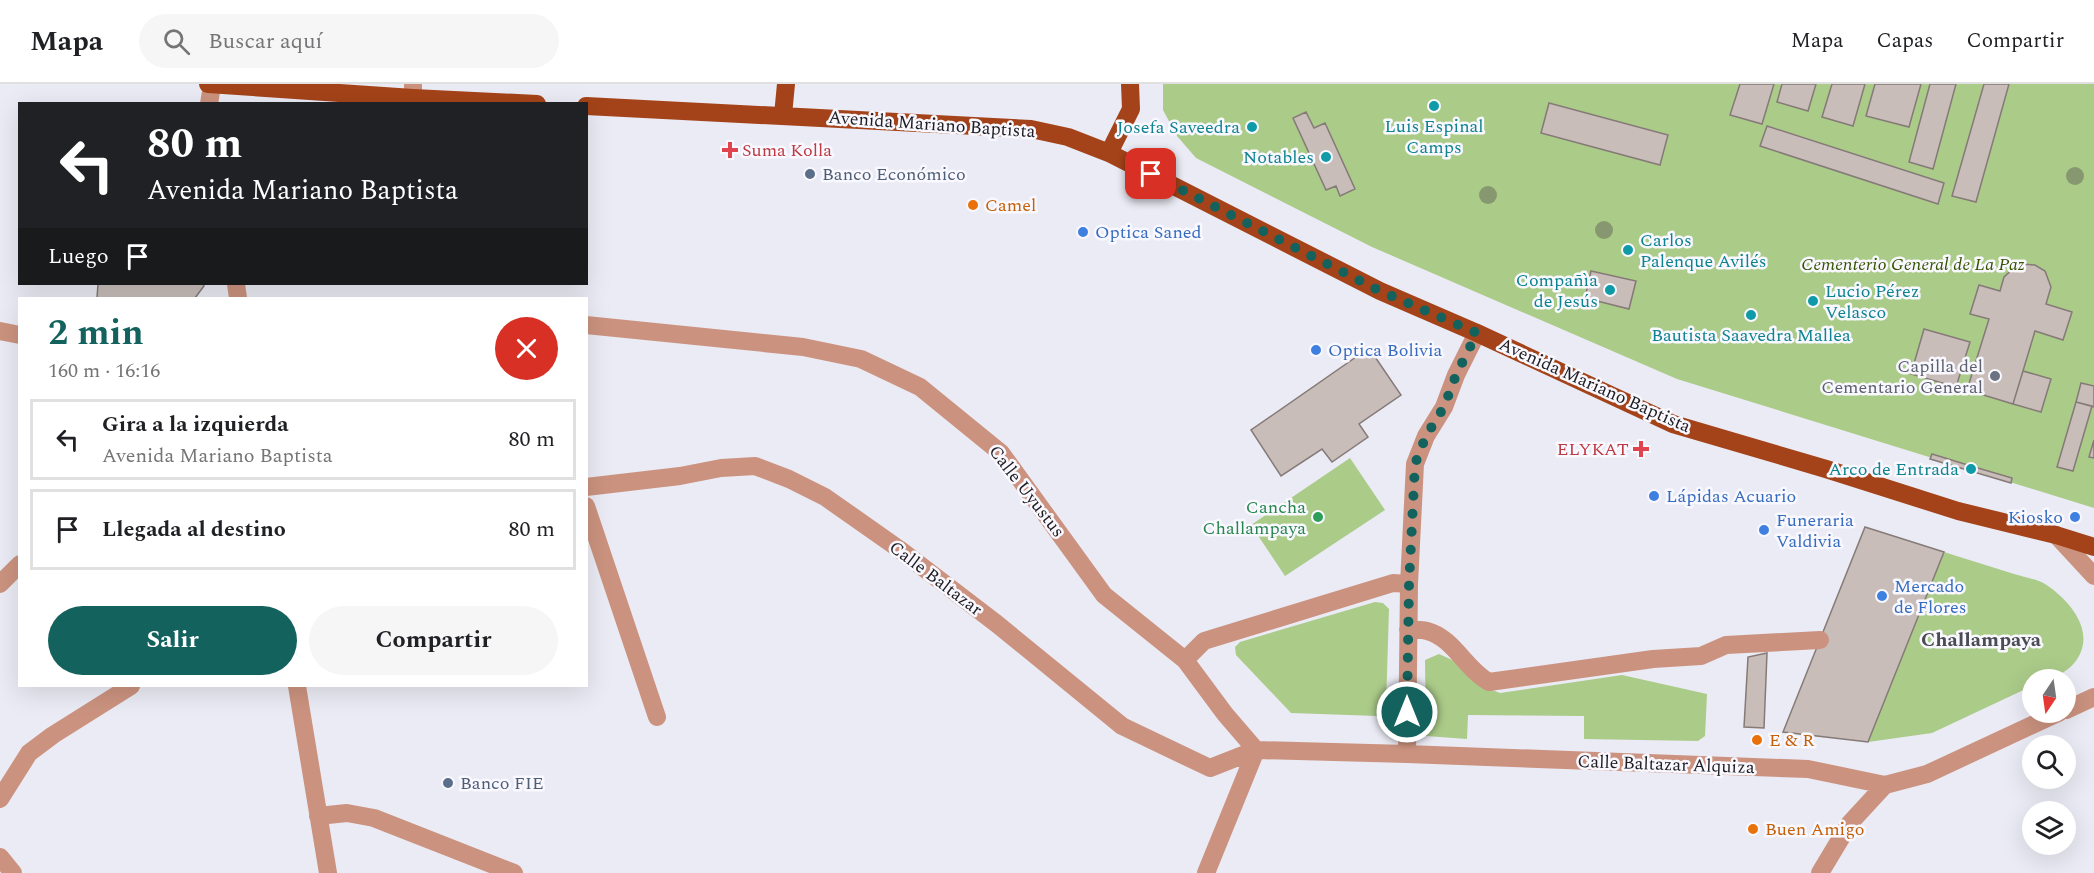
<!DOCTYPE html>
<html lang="es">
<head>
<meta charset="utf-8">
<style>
  :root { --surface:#fff; --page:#f6f6f6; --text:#202124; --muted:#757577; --line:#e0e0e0; --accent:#14625d }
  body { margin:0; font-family:Spectral,serif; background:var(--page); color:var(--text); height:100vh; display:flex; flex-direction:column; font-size:22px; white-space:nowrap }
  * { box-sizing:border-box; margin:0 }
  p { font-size:20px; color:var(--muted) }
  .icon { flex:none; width:33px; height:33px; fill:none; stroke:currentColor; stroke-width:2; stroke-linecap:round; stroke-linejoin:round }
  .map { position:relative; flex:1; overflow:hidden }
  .side { position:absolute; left:18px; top:213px; width:570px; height:390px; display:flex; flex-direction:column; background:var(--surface); border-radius:0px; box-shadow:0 6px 24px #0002 }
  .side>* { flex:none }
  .hud { position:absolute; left:18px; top:18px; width:570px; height:183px; border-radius:0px; box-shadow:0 6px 24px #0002; background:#202124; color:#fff; overflow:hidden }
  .needle { width:39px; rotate:193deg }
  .buttons { position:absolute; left:2022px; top:585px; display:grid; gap:12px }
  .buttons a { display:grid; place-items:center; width:54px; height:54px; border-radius:50%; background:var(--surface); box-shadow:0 6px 24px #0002; font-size:30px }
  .pin { position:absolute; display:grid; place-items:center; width:51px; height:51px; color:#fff; margin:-26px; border-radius:12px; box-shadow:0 3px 9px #0006 }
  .me { position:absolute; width:66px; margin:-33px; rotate:0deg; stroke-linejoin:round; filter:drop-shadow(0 0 4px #0008) }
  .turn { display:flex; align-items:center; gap:21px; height:126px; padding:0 30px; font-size:27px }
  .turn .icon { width:78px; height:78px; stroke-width:2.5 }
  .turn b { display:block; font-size:42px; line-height:51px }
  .then { display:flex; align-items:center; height:57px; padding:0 30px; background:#0003; gap:12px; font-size:22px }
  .round { display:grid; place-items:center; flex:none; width:63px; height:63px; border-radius:32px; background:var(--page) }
  .headline { display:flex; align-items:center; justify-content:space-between; height:102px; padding:0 30px }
  h1 { font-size:36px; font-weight:700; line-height:45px; color:var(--accent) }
  .button { display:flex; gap:12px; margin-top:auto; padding:12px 30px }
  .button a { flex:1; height:69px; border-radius:36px; background:var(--accent); color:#fff; font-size:24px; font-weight:700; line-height:69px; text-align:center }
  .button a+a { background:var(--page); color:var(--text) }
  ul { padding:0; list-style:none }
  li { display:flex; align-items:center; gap:18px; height:81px; margin:0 12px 9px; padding:0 18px; border:3px solid var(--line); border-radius:0px }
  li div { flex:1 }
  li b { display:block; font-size:22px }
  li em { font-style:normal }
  header { display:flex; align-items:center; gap:36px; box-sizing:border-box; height:84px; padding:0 30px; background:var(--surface); border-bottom:2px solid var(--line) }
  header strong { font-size:28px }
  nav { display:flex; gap:33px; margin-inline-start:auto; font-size:21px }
  .search { width:420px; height:54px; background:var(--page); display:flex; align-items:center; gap:15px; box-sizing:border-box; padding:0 21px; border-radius:33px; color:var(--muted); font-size:22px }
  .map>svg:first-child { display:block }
  .green { fill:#abcb89 }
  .building { fill:#c8bdb9; stroke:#857a77; stroke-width:1.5 }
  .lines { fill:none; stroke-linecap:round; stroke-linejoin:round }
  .minor { stroke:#cb937f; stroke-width:18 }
  .major { stroke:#a44319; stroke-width:18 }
  .tree { fill:#87976f }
  .route { stroke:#14625d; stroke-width:10; stroke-dasharray:0 18 }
  .culture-dot { fill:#0f9aa8; stroke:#f9f8ff; stroke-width:2 }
  .health-dot { fill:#e0444e; stroke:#f9f8ff; stroke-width:2 }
  .service-dot { fill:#5c6f8a; stroke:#f9f8ff; stroke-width:2 }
  .food-dot { fill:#e8710a; stroke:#f9f8ff; stroke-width:2 }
  .shop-dot { fill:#3f7fe0; stroke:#f9f8ff; stroke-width:2 }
  .worship-dot { fill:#6b7280; stroke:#f9f8ff; stroke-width:2 }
  .leisure-dot { fill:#2e9e5b; stroke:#f9f8ff; stroke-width:2 }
  .labels { text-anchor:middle; stroke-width:5; stroke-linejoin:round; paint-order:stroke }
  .street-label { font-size:18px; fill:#1d1c20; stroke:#f9f8ff }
  .culture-label { font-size:18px; fill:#0d838f; stroke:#f9f8ff; text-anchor:end }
  .health-label { font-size:18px; fill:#be3a42; stroke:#f9f8ff; text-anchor:start }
  .service-label { font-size:18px; fill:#4e5e75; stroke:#f9f8ff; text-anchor:start }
  .food-label { font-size:18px; fill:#c56008; stroke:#f9f8ff; text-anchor:start }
  .shop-label { font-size:18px; fill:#366cbe; stroke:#f9f8ff; text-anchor:start }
  .park-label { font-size:18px; font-style:italic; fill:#355301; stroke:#f9f8ff }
  .worship-label { font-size:18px; fill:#5b616d; stroke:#f9f8ff; text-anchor:end }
  .leisure-label { font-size:18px; fill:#27864d; stroke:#f9f8ff; text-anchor:end }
  .neighbourhood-label { font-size:20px; font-weight:bold; fill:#4b4b53; stroke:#f9f8ff }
</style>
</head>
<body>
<header>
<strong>Mapa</strong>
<div class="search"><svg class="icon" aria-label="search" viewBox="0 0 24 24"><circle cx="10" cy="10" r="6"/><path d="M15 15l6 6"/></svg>Buscar aquí</div>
<nav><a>Mapa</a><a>Capas</a><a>Compartir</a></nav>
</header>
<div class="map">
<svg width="2094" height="789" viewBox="0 0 2094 789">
  <rect width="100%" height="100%" fill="#ebebf5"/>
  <path class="green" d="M 1163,0 L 2094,0 L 2094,424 L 1677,295 L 1372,163 L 1196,74 L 1177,52 L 1163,26 Z
    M 1350,374 L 1385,426 L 1285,492 L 1251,441 Z
    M 1944,468 C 1967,475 1991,483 2014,490 C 2024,493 2036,495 2045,500 C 2068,515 2094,544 2079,572 C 2069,590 2052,595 2032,596 L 2032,602 L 1932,649 L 1868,658 Z
    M 1375,518 L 1383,519 L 1389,525 L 1386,621 L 1382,629 L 1377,632 L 1291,629 L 1236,571 L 1235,563 L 1240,558 Z
    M 1439,570 L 1459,579 L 1477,600 L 1500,609 L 1622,591 L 1707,610 L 1705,652 L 1698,657 L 1584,655 L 1584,632 L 1468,631 L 1467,655 L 1426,652 L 1425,576 Z"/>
  <path class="building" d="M 1740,0 L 1774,0 L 1762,40 L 1730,31 Z
    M 1782,0 L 1816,0 L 1808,27 L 1777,18 Z
    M 1832,0 L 1865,0 L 1853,42 L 1822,33 Z
    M 1875,0 L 1921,0 L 1909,43 L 1866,32 Z
    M 1930,0 L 1956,0 L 1933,85 L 1909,78 Z
    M 1984,0 L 2009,0 L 1976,118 L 1952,112 Z
    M 1549,19 L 1668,51 L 1660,81 L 1541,49 Z
    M 1306,28 L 1314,44 L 1325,39 L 1355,105 L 1340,112 L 1336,102 L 1326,106 L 1293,34 Z
    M 1767,42 L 1944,99 L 1938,120 L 1760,62 Z
    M 2023,180 L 2035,181 L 2045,187 L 2051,203 L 2046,220 L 2072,228 L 2063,256 L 2035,247 L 2013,320 L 1967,306 L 1989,235 L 1970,230 L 1979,201 L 2000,207 L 2004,193 L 2014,184 Z
    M 1591,187 L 1636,197 L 1629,225 L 1585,214 Z
    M 98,200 L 203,200 L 204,202 L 195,214 L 97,214 Z
    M 1924,245 L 1970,258 L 1956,303 L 1911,290 Z
    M 1369,264 L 1401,311 L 1359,340 L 1368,353 L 1332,378 L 1322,365 L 1281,392 L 1251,346 Z
    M 2023,287 L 2051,295 L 2041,328 L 2013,320 Z
    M 2081,299 L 2094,302 L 2094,323 L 2076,318 Z
    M 2076,318 L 2092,322 L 2073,387 L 2057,383 Z
    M 2094,356 L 2094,374 L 2089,373 Z
    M 1932,370 L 1971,382 L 2012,394 L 2011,399 L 1930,375 Z
    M 1865,443 L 1944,468 L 1868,658 L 1783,648 Z
    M 1767,569 L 1764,644 L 1744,643 L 1748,573 Z"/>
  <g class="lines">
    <path class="minor" d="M 413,14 L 413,0
      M 209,20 L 212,1
      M 236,200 L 238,214
      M 586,241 L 803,263 L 861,275 L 920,303 L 1001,369 L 1104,511 L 1185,576 L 1225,630 L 1256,666
      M 0,247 L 20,251
      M 586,403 L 680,392 L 721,384 L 755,382 L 789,395 L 825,413 L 899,465 L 997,540 L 1122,642 L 1210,684 L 1256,666 L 1407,670 L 1808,685 L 1885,701 L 1927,690 L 2060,628
      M 586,422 L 657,633
      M 2056,451 L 2094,492
      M 0,500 L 20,480
      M 1408,546 C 1414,546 1421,545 1427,547 C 1454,554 1465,585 1489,598 L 1653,575 L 1701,572 L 1726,561 L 1820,556
      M 1185,576 L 1204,557 L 1393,499 L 1409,500
      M 297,602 L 328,789
      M 2066,626 L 2094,613
      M 1407,670 L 1409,500 L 1415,380 L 1426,352 L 1444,323 L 1456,291 L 1477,249
      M 0,715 L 29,669 L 53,651 L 131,602
      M 318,732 L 347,729 L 374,734 L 514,789
      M 0,773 L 13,789
      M 1206,789 L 1256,666
      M 1820,789 L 1850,739 L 1885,701"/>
    <path class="major" d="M 208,0 L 413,14 L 537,20
      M 586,22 L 1031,45 L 1068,53 L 1109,69 L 1380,207 L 1477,249 L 1673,340 L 1826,385 L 1958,427 L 2056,451 L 2094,463
      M 783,31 L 786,0
      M 1109,69 L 1131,25 L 1130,0"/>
  </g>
  <g class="tree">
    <circle cx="2075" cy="92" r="9"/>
    <circle cx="1488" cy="111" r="9"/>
    <circle cx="1604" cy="146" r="9"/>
  </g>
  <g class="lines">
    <path class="route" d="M 1151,90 L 1380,207 L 1477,249 L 1456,291 L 1444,323 L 1426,352 L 1415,380 L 1409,500 L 1407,628"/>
  </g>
  <g class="culture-dot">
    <circle cx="1434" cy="22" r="6"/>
    <circle cx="1252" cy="43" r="6"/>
    <circle cx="1326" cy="73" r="6"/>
    <circle cx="1628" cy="166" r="6"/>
    <circle cx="1610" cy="206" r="6"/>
    <circle cx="1813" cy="217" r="6"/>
    <circle cx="1751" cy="231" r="6"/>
    <circle cx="1971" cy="385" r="6"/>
  </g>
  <g class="health-dot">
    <path d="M727 57h6v6h6v6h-6v6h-6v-6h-6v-6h6z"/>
    <path d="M1638 356h6v6h6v6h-6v6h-6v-6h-6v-6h6z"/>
  </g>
  <g class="service-dot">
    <circle cx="810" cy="90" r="6"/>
    <circle cx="448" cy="699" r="6"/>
  </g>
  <g class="food-dot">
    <circle cx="973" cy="121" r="6"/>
    <circle cx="1757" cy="656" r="6"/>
    <circle cx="1753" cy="745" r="6"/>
  </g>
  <g class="shop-dot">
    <circle cx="1083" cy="148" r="6"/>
    <circle cx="1316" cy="266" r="6"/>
    <circle cx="1654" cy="412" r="6"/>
    <circle cx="2075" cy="433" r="6"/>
    <circle cx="1764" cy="446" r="6"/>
    <circle cx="1882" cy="512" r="6"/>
  </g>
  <circle class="worship-dot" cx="1995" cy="292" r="6"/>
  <circle class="leisure-dot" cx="1318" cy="433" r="6"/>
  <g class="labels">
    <g class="street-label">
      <text transform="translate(932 40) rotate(4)" y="6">Avenida Mariano Baptista</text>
      <text transform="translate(1595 301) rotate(24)" y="6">Avenida Mariano Baptista</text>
      <text transform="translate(1027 407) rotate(52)" y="6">Calle Uyustus</text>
      <text transform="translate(936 494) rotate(37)" y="6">Calle Baltazar</text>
      <text transform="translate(1666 680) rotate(2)" y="6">Calle Baltazar Alquiza</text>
    </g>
    <g class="culture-label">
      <text x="1434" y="48" text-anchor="middle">Luis Espinal<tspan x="1434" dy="21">Camps</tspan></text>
      <text x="1240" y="49">Josefa Saveedra</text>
      <text x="1314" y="79">Notables</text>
      <text x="1640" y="162" text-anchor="start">Carlos<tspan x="1640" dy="21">Palenque Avilés</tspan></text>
      <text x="1598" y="202">Compañìa<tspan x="1598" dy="21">de Jesús</tspan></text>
      <text x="1825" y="213" text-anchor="start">Lucio Pérez<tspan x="1825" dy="21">Velasco</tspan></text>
      <text x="1751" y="257" text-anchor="middle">Bautista Saavedra Mallea</text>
      <text x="1959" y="391">Arco de Entrada</text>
    </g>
    <g class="health-label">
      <text x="742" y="72">Suma Kolla</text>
      <text x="1629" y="371" text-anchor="end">ELYKAT</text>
    </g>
    <g class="service-label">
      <text x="822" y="96">Banco Económico</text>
      <text x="460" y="705">Banco FIE</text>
    </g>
    <g class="food-label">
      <text x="985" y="127">Camel</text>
      <text x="1769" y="662">E &amp; R</text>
      <text x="1765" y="751">Buen Amigo</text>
    </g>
    <g class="shop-label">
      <text x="1095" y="154">Optica Saned</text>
      <text x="1328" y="272">Optica Bolivia</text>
      <text x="1666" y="418">Lápidas Acuario</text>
      <text x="2063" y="439" text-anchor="end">Kiosko</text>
      <text x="1776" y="442">Funeraria<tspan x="1776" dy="21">Valdivia</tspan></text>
      <text x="1894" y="508">Mercado<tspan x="1894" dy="21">de Flores</tspan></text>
    </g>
    <g class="park-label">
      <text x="1913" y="186">Cementerio General de La Paz</text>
    </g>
    <g class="worship-label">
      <text x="1983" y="288">Capilla del<tspan x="1983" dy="21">Cementario General</tspan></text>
    </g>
    <g class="leisure-label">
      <text x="1306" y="429">Cancha<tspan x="1306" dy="21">Challampaya</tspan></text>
    </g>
    <g class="neighbourhood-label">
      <text x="1981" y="562">Challampaya</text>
    </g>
  </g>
</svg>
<div class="buttons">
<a><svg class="needle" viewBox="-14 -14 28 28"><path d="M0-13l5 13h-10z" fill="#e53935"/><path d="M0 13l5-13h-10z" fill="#757577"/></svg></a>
<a><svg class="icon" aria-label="search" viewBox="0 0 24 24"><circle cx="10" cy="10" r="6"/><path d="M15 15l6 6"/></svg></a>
<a><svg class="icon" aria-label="layers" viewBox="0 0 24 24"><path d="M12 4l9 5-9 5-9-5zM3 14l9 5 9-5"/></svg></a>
</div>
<div class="pin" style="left:1151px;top:90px;background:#d93025"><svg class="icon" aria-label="arrive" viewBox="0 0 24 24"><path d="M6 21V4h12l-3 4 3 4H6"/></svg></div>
<svg class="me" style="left:1407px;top:628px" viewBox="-20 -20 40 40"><circle r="17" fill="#14625d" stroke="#fff" stroke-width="3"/><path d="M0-11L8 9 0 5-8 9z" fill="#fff"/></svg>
<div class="hud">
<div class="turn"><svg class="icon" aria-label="left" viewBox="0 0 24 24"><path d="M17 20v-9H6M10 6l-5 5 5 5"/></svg><div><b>80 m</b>Avenida Mariano Baptista</div></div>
<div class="then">Luego<svg class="icon" aria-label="arrive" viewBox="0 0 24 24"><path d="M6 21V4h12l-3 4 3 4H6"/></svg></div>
</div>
<section class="side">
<div class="headline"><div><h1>2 min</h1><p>160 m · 16:16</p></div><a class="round" style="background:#d93025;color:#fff"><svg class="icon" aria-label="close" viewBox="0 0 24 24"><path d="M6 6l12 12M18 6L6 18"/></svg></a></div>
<ul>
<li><svg class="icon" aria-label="left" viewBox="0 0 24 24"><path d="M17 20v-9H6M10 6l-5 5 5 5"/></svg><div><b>Gira a la izquierda</b><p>Avenida Mariano Baptista</p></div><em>80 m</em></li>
<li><svg class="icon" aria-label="arrive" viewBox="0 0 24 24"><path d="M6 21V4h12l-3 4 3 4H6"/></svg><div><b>Llegada al destino</b></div><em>80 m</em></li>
</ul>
<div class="button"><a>Salir</a><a>Compartir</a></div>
</section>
</div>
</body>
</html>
